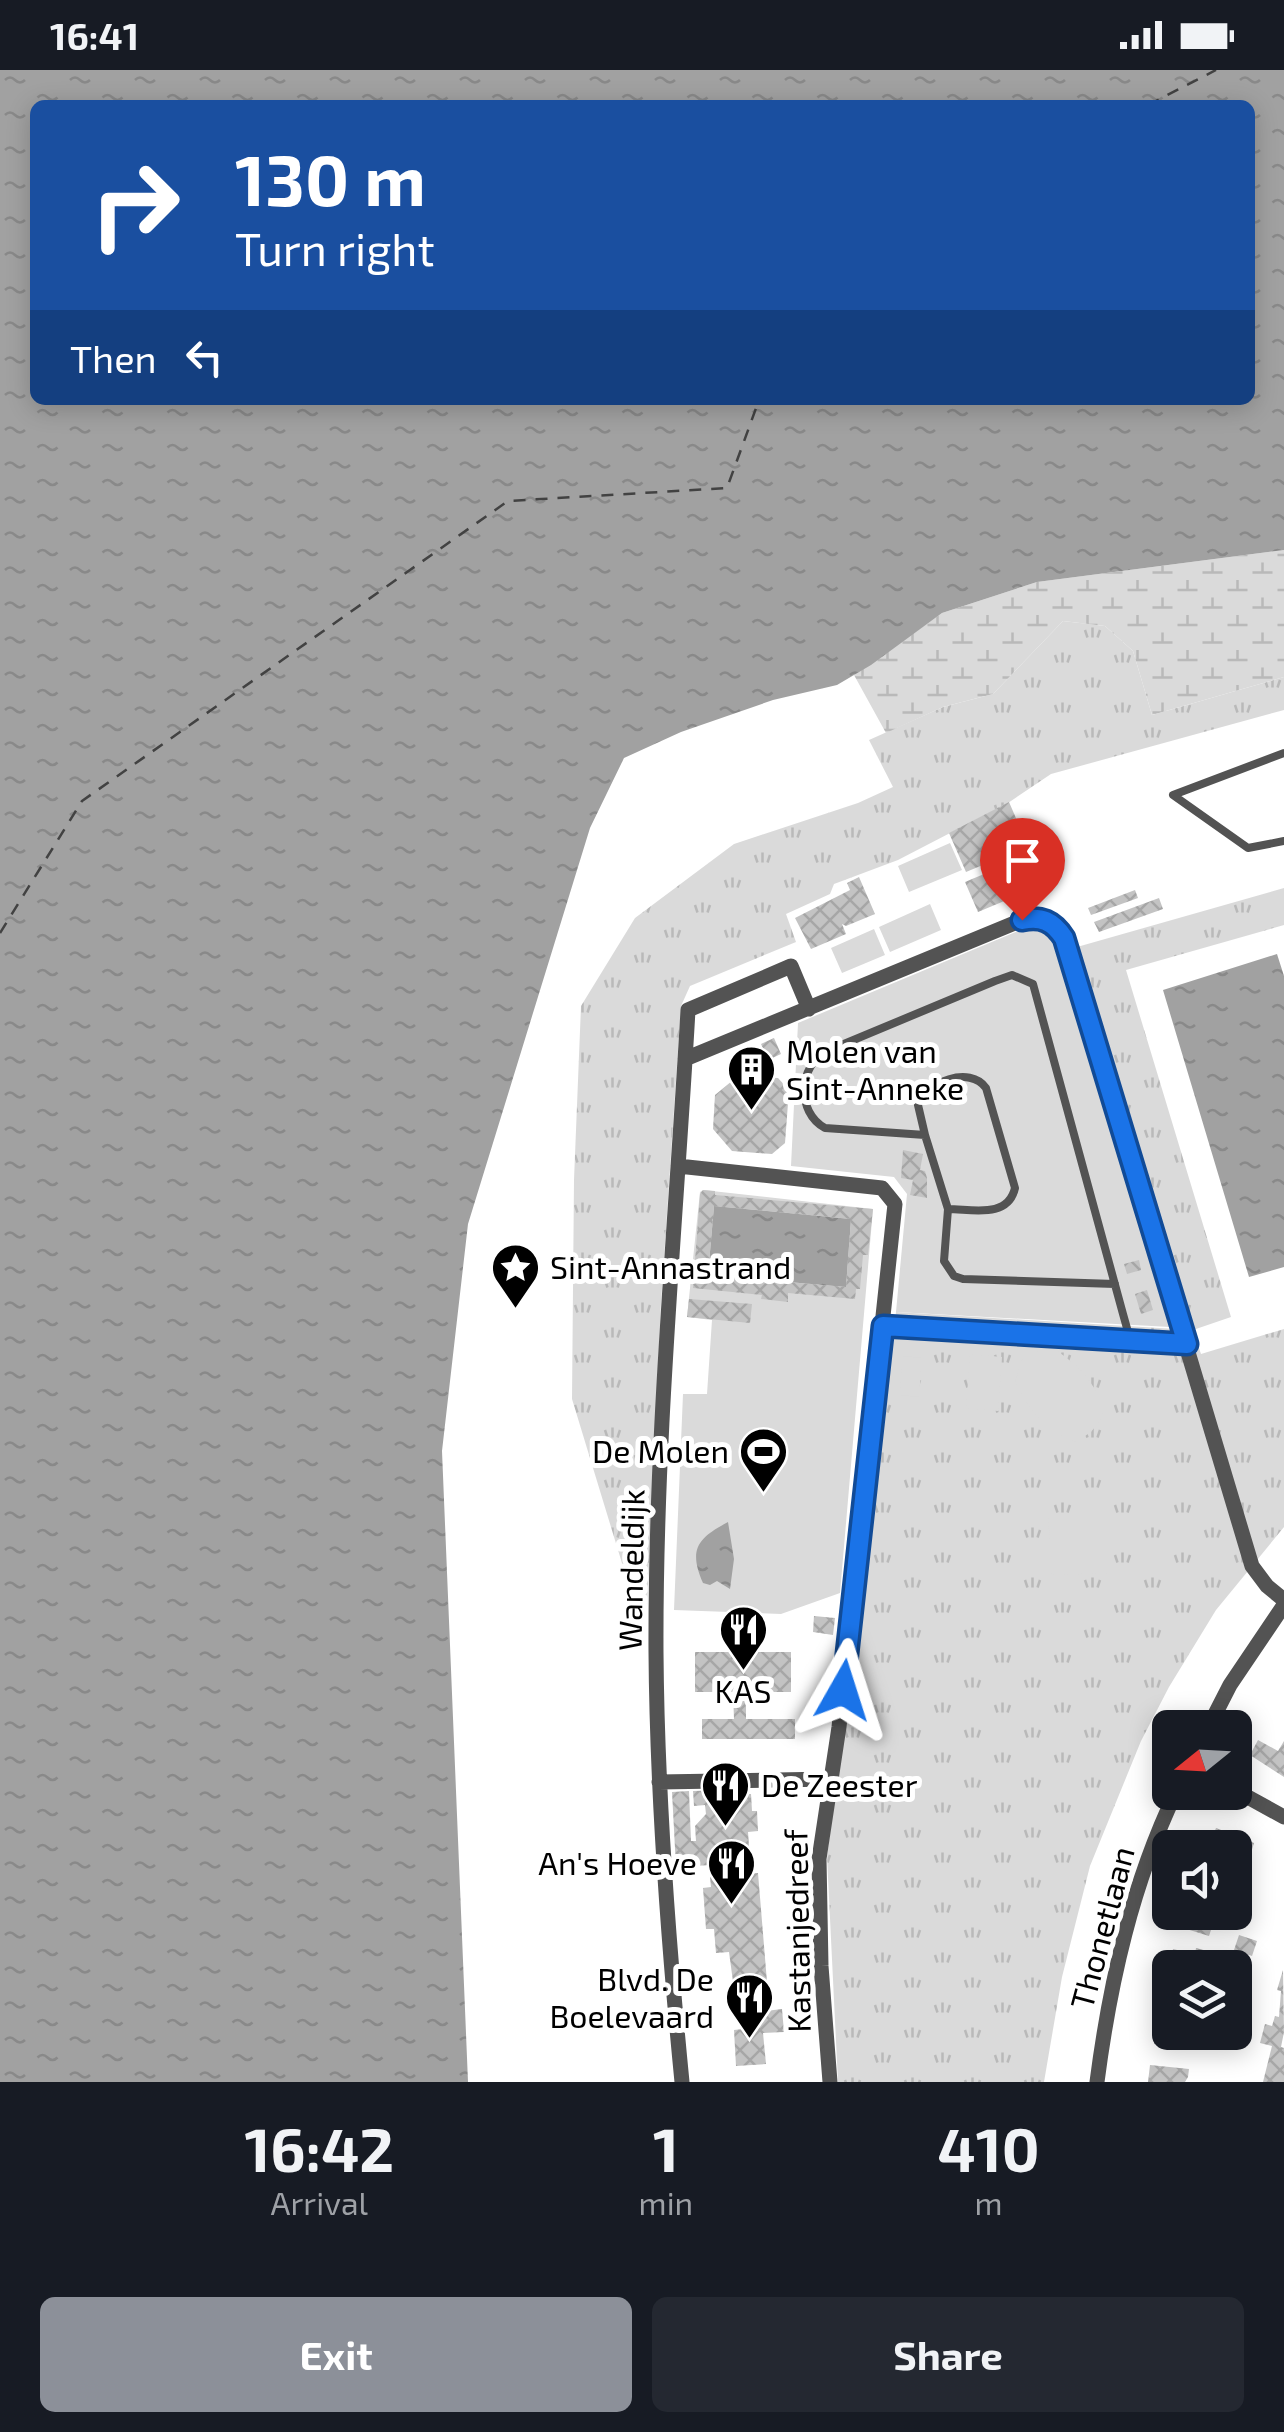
<!DOCTYPE html>
<html lang="en">
<head>
<meta charset="utf-8">
<style>
  :root { --surface:#171b24; --page:#242831; --text:#f1f3f6; --muted:#9ea1a6; --accent:#8c9099 }
  body { margin:0; font-family:"Exo 2",sans-serif; background:var(--page); color:var(--text); height:100vh; display:flex; flex-direction:column; font-size:38px; white-space:nowrap }
  * { box-sizing:border-box; margin:0 }
  p { font-size:32px; color:var(--muted) }
  .icon { flex:none; width:55px; height:55px; fill:none; stroke:currentColor; stroke-width:2; stroke-linecap:round; stroke-linejoin:round }
  .map { position:relative; height:2012px; overflow:hidden }
  .sheet { display:flex; flex-direction:column; background:var(--surface); flex:1 }
  .sheet>* { flex:none }
  .banner { position:absolute; left:30px; top:30px; width:1225px; height:305px; border-radius:15px; box-shadow:0 5px 25px #0003; background:#1a4fa0; color:#fff; overflow:hidden }
  .needle { width:65px; rotate:252deg }
  .tools { position:absolute; left:1152px; top:1640px; display:grid; gap:20px }
  .tools a { display:grid; place-items:center; width:100px; height:100px; border-radius:15px; background:var(--surface); box-shadow:0 5px 25px #0003; font-size:50px }
  .pin { position:absolute; display:grid; place-items:center; width:85px; height:85px; color:#fff; margin:-102px -42px; border-radius:50% 50% 50% 0; rotate:-45deg; box-shadow:0 0 10px #0007 }
  .pin .icon { rotate:45deg }
  .me { position:absolute; width:110px; margin:-55px; rotate:6deg; stroke-linejoin:round; filter:drop-shadow(0 0 8px #0008) }
  .turn { display:flex; align-items:center; gap:35px; height:210px; padding:0 40px; font-size:45px }
  .turn .icon { width:130px; height:130px; stroke-width:2.5 }
  .turn b { display:block; font-size:70px; line-height:85px }
  .then { display:flex; align-items:center; height:95px; padding:0 40px; background:#0003; gap:20px; font-size:38px }
  .eta { display:flex; justify-content:space-evenly; align-items:center; height:170px; text-align:center }
  .eta b { font-size:60px; font-weight:700; line-height:70px }
  .action { display:flex; gap:20px; margin-top:auto; padding:20px 40px }
  .action a { flex:1; height:115px; border-radius:15px; background:var(--accent); color:#fff; font-size:40px; font-weight:700; line-height:115px; text-align:center }
  .action a+a { background:var(--page); color:var(--text) }
  .status { display:flex; justify-content:space-between; align-items:center; height:70px; padding:0 50px; background:var(--surface); direction:ltr }
  .status svg { height:28px; fill:currentColor }
  .map>svg:first-child { display:block }
  .grass { fill:url(#grass-tufts) }
  .wetland { fill:url(#wetland-marsh) }
  .park { fill:#dadada }
  .water { fill:url(#water-ripples); fill-rule:evenodd }
  .lines { fill:none; stroke-linecap:round; stroke-linejoin:round }
  .ferry { stroke:#424242; stroke-width:2.5; stroke-dasharray:12 10; stroke-linecap:butt }
  .building { fill:url(#building-cross-hatch); fill-rule:evenodd }
  .lane { stroke:#535353; stroke-width:8 }
  .street { stroke:#535353; stroke-width:15 }
  .route-casing { stroke:#114b97; stroke-width:25 }
  .route { stroke:#1a73e8; stroke-width:18 }
  .labels { text-anchor:middle; stroke-width:10; stroke-linejoin:round; paint-order:stroke }
  .poi-label { font-size:32px; fill:#000; stroke:#fff; text-anchor:start }
  .street-label { font-size:32px; fill:#000; stroke:#fff }
</style>
</head>
<body>
<div class="status"><b>16:41</b><svg viewBox="0 0 49 12"><path d="M0 12V9h3v3zM5 12V6h3v6zM10 12V3h3v9zM15 12V0h3v12zM26 1h20v11H26zM47 4h2v5h-2z"/></svg></div>
<div class="map">
<svg width="1284" height="2012" viewBox="0 0 1284 2012">
  <defs>
    <pattern id="grass-tufts" width="24" height="20" patternUnits="userSpaceOnUse" patternTransform="scale(2.5)"><rect width="24" height="20" fill="#dadada"/><path d="M3 7l-1-3M5 7V3M7 7l1-3M15 17l-1-3M17 17v-4M19 17l1-3" fill="none" stroke="#b9b9b9"/></pattern>
    <pattern id="wetland-marsh" width="20" height="14" patternUnits="userSpaceOnUse" patternTransform="scale(2.5)"><rect width="20" height="14" fill="#dadada"/><path d="M1 5h8M5 5V1M11 12h8M15 12V8" fill="none" stroke="#b9b9b9"/></pattern>
    <pattern id="water-ripples" width="26" height="14" patternUnits="userSpaceOnUse" patternTransform="scale(2.5)"><rect width="26" height="14" fill="#a1a1a1"/><path d="M2 4q2-2 4 0t4 0M15 11q2-2 4 0t4 0" fill="none" stroke="#898989"/></pattern>
    <pattern id="building-cross-hatch" width="8" height="8" patternUnits="userSpaceOnUse" patternTransform="scale(2.5)"><rect width="8" height="8" fill="#c3c3c3"/><path d="M0 0l8 8M0 8l8-8" fill="none" stroke="#a6a6a6"/></pattern>
  </defs>
  <rect width="100%" height="100%" fill="#fff"/>
  <path class="grass" d="M 1063,551 L 1105,556 L 1133,581 L 1152,645 L 1284,607 L 1284,640 L 1051,704 L 1008,733 L 898,790 L 834,814 L 830,824 L 786,844 L 796,872 L 690,916 L 681,936 L 661,1233 L 647,1537 L 632,1526 L 572,1329 L 574,1110 L 581,936 L 635,848 L 734,774 L 858,733 L 893,717 L 869,670 L 943,637 L 993,624 Z
    M 1284,818 L 1284,855 L 1126,900 L 1231,1247 L 1193,1260 L 1201,1284 L 1284,1259 L 1284,1457 L 1216,1540 L 1169,1617 L 1141,1671 L 1090,1796 L 1062,1907 L 1044,2012 L 838,2012 L 827,1787 L 896,1242 L 1192,1260 L 1077,877 Z"/>
  <path class="wetland" d="M 1284,480 L 1284,607 L 1152,645 L 1133,581 L 1105,556 L 1063,551 L 993,624 L 943,637 L 886,663 L 854,605 L 942,543 L 1037,512 Z"/>
  <path class="park" d="M 950,773 L 962,800 L 909,822 L 898,796 Z
    M 930,834 L 941,860 L 890,882 L 879,857 Z
    M 1025,858 C 1043,859 1052,865 1059,881 L 1170,1257 L 896,1242 L 907,1124 L 894,1107 L 791,1096 L 798,953 Z
    M 874,859 L 885,885 L 842,903 L 831,878 Z
    M 703,1120 L 873,1139 L 840,1523 L 781,1544 L 674,1540 L 683,1324 L 707,1324 L 712,1250 L 687,1247 L 700,1122 Z
    M 1054,1279 C 1080,1296 1100,1316 1103,1347 L 1091,1362 L 1076,1372 C 1043,1360 1031,1342 1015,1312 L 1022,1290 L 1039,1280 Z
    M 970,1284 L 1002,1287 L 998,1341 L 966,1338 Z
    M 903,1286 L 922,1288 L 919,1327 L 900,1325 Z
    M 1108,1442 L 1108,1503 L 1052,1505 L 1048,1444 Z"/>
  <path class="water" d="M 0,0 L 1284,0 L 1284,480 L 1037,512 L 942,543 L 871,595 L 837,615 L 773,630 L 681,662 L 624,688 L 590,758 L 468,1154 L 442,1381 L 468,2012 L 0,2012 ZM 35,35 L 1250,35 L 1250,330 L 35,330 Z
    M 1277,884 L 1284,906 L 1284,1197 L 1249,1207 L 1163,920 Z
    M 714,1136 L 851,1149 L 846,1217 L 708,1205 Z
    M 728,1452 L 734,1489 L 730,1519 L 717,1511 L 710,1515 L 703,1513 C 688,1479 698,1468 728,1452 Z"/>
  <g class="lines">
    <path class="ferry" d="M 1148,35 L 1216,0
      M 0,863 L 82,731 L 508,431 L 727,418 L 759,330"/>
  </g>
  <path class="building" d="M 1009,732 L 1028,776 L 966,802 L 949,763 Z
    M 1034,783 L 1047,813 L 978,842 L 965,812 Z
    M 859,807 L 875,844 L 846,856 L 842,854 L 846,864 L 811,879 L 795,848 L 850,820 L 847,813 Z
    M 1135,820 L 1138,828 L 1091,845 L 1088,838 Z
    M 1159,828 L 1163,839 L 1099,862 L 1094,852 Z
    M 774,968 L 781,984 L 768,990 L 761,974 Z
    M 738,1006 L 778,1008 L 789,1020 L 785,1073 L 772,1084 L 732,1081 L 713,1059 L 715,1025 Z
    M 903,1080 L 923,1084 L 920,1100 L 925,1101 L 927,1108 L 927,1128 L 910,1125 L 913,1110 L 901,1108 Z
    M 703,1120 L 715,1121 L 715,1125 L 873,1139 L 868,1185 L 863,1185 L 860,1219 L 856,1219 L 855,1229 L 788,1223 L 788,1232 L 761,1229 L 762,1225 L 693,1218 L 700,1124 ZM 714,1136 L 851,1149 L 846,1217 L 708,1205 Z
    M 1139,1190 L 1141,1200 L 1127,1204 L 1124,1194 Z
    M 1147,1220 L 1153,1240 L 1141,1244 L 1135,1224 Z
    M 689,1229 L 752,1234 L 750,1253 L 687,1247 Z
    M 814,1546 L 835,1548 L 833,1565 L 813,1562 Z
    M 733,1547 L 747,1547 L 747,1557 L 764,1557 L 764,1564 L 747,1564 L 747,1582 L 791,1582 L 791,1622 L 746,1622 L 746,1649 L 795,1649 L 795,1669 L 702,1669 L 702,1649 L 734,1649 L 733,1622 L 695,1622 L 695,1582 L 739,1582 L 739,1564 L 732,1564 Z
    M 1258,1670 L 1278,1681 L 1284,1671 L 1284,1707 L 1250,1685 Z
    M 723,1720 L 724,1724 L 751,1724 L 752,1741 L 757,1741 L 758,1761 L 748,1762 L 750,1789 L 729,1790 L 729,1794 L 676,1797 L 672,1722 L 689,1721 L 691,1771 L 696,1771 L 695,1756 L 706,1744 L 705,1735 L 694,1736 L 693,1721 Z
    M 1216,1758 L 1254,1773 L 1235,1836 L 1235,1778 L 1209,1775 Z
    M 758,1803 L 767,1912 L 761,1912 L 762,1916 L 751,1917 L 752,1924 L 744,1925 L 743,1918 L 734,1919 L 729,1882 L 716,1883 L 714,1859 L 706,1859 L 703,1818 L 711,1817 L 710,1807 Z
    M 1184,1842 L 1217,1842 L 1209,1866 L 1180,1857 Z
    M 1239,1865 L 1257,1871 L 1252,1886 L 1234,1880 Z
    M 1196,1878 L 1215,1883 L 1212,1898 L 1171,1898 L 1173,1879 L 1195,1884 Z
    M 1283,1900 L 1284,1962 L 1281,1977 L 1284,1978 L 1284,2012 L 1263,2012 L 1272,1976 L 1260,1973 L 1265,1954 L 1272,1956 L 1275,1946 L 1279,1947 L 1281,1921 L 1277,1920 Z
    M 1167,1938 L 1170,1939 L 1170,1962 L 1177,1962 L 1175,1977 L 1154,1974 L 1158,1948 L 1165,1949 Z
    M 782,1939 L 784,1962 L 763,1963 L 766,1994 L 736,1996 L 734,1960 L 743,1959 L 741,1944 Z
    M 1150,1995 L 1189,1999 L 1188,2007 L 1185,2012 L 1148,2012 Z"/>
  <g class="lines">
    <path class="lane" d="M 1284,683 L 1173,725 L 1248,778 L 1284,771
      M 925,1065 L 918,1035 C 926,1012 970,995 986,1018 L 1015,1118 C 1008,1149 972,1139 948,1139
      M 1115,1214 L 963,1209 L 954,1206 L 944,1191 L 948,1139 L 925,1065 L 825,1058 C 796,1042 798,996 827,981 L 995,911 L 1012,905 L 1033,914 L 1123,1244 L 1130,1269"/>
    <path class="street" d="M 685,989 L 1022,850 C 1041,846 1053,851 1064,868 L 1252,1496 L 1267,1516 L 1284,1530
      M 678,1096 L 882,1118 L 895,1134 L 839,1657 L 819,1789 L 821,1896 L 830,2012
      M 883,1256 L 1187,1274
      M 1208,1658 L 1230,1615 L 1284,1535
      M 659,1712 L 831,1709
      M 1235,1720 L 1284,1747
      M 682,2012 C 668,1869 657,1725 656,1582 C 655,1368 676,1153 688,940 L 791,896 L 809,939
      M 1097,2012 C 1110,1912 1132,1814 1176,1722"/>
  </g>
  <g class="lines">
    <defs>
      <path id="route" d="M 843,1620 L 883,1256 L 1187,1274 L 1064,868 C 1053,851 1041,846 1022,850"/>
    </defs>
    <use href="#route" class="route-casing"/>
    <use href="#route" class="route"/>
  </g>
  <defs>
    <symbol id="building-pin" viewBox="-11 -11 22 30"><path d="M0 17L-7.5 6A9.5 9.5 0 1 1 7.5 6Z" fill="#000" stroke="#fff"/><path d="M-4-6H4V6H1V3H-1V6H-4ZM-2.5-4.3h1.7v1.8h-1.7ZM.8-4.3h1.7v1.8H.8ZM-2.5-1h1.7V.8h-1.7ZM.8-1h1.7V.8H.8Z" fill="#fff"/></symbol>
    <symbol id="sight-pin" viewBox="-11 -11 22 30"><path d="M0 17L-7.5 6A9.5 9.5 0 1 1 7.5 6Z" fill="#000" stroke="#fff"/><path d="M0-6L1.8-2.2L6-1.7L2.9 1.2L3.7 5.4L0 3.3L-3.7 5.4L-2.9 1.2L-6-1.7L-1.8-2.2Z" fill="#fff"/></symbol>
    <symbol id="stadium-pin" viewBox="-11 -11 22 30"><path d="M0 17L-7.5 6A9.5 9.5 0 1 1 7.5 6Z" fill="#000" stroke="#fff"/><path d="M0-5a6.5 5 0 1 0 0 10a6.5 5 0 1 0 0-10ZM-3.5-1.8h7v3.6h-7Z" fill="#fff"/></symbol>
    <symbol id="restaurant-pin" viewBox="-11 -11 22 30"><path d="M0 17L-7.5 6A9.5 9.5 0 1 1 7.5 6Z" fill="#000" stroke="#fff"/><path d="M-5-6h1v4h1v-4h1v4h1v-4h1v5L-1.5 .5V6h-2V.5L-5-1ZM5-6V6H3V1.5H1.5Q1.5-4 5-6Z" fill="#fff"/></symbol>
  </defs>
  <g fill-rule="evenodd">
    <use href="#building-pin" x="724" y="972" width="55" height="75"/>
    <use href="#sight-pin" x="488" y="1170" width="55" height="75"/>
    <use href="#stadium-pin" x="736" y="1354" width="55" height="75"/>
    <use href="#restaurant-pin" x="716" y="1532" width="55" height="75"/>
    <use href="#restaurant-pin" x="698" y="1688" width="55" height="75"/>
    <use href="#restaurant-pin" x="704" y="1766" width="55" height="75"/>
    <use href="#restaurant-pin" x="722" y="1900" width="55" height="75"/>
  </g>
  <g class="labels">
    <g class="poi-label">
      <text x="786" y="993">Molen van<tspan x="786" dy="37">Sint-Anneke</tspan></text>
      <text x="550" y="1209">Sint-Annastrand</text>
      <text x="729" y="1393" text-anchor="end">De Molen</text>
      <text x="743" y="1633" text-anchor="middle">KAS</text>
      <text x="761" y="1727">De Zeester</text>
      <text x="697" y="1805" text-anchor="end">An's Hoeve</text>
      <text x="714" y="1921" text-anchor="end">Blvd. De<tspan x="714" dy="37">Boelevaard</tspan></text>
    </g>
    <g class="street-label">
      <text transform="translate(632 1500) rotate(-89)" y="11">Wandeldijk</text>
      <text transform="translate(1103 1858) rotate(-75)" y="11">Thonetlaan</text>
      <text transform="translate(798 1861) rotate(-91)" y="11">Kastanjedreef</text>
    </g>
  </g>
</svg>
<div class="tools">
<a><svg class="needle" viewBox="-14 -14 28 28"><path d="M0-13l5 13h-10z" fill="#e53935"/><path d="M0 13l5-13h-10z" fill="#9ea1a6"/></svg></a>
<a><svg class="icon" aria-label="sound" viewBox="0 0 24 24"><path d="M4 9h4l5-4v14l-5-4H4zM17 9q2 3 0 6"/></svg></a>
<a><svg class="icon" aria-label="layers" viewBox="0 0 24 24"><path d="M12 4l9 5-9 5-9-5zM3 14l9 5 9-5"/></svg></a>
</div>
<div class="pin" style="left:1022px;top:850px;background:#d93025"><svg class="icon" aria-label="arrive" viewBox="0 0 24 24"><path d="M6 21V4h12l-3 4 3 4H6"/></svg></div>
<svg class="me" style="left:843px;top:1620px" viewBox="-20 -20 40 40"><path d="M0-17L14 15 0 8-14 15z" fill="#1a73e8" stroke="#fff" stroke-width="4"/></svg>
<div class="banner">
<div class="turn"><svg class="icon" aria-label="right" viewBox="0 0 24 24"><path d="M7 20v-9h11M14 6l5 5-5 5"/></svg><div><b>130 m</b>Turn right</div></div>
<div class="then">Then<svg class="icon" aria-label="left" viewBox="0 0 24 24"><path d="M17 20v-9H6M10 6l-5 5 5 5"/></svg></div>
</div>
</div>
<section class="sheet">
<div class="eta">
<div><b>16:42</b><p>Arrival</p></div>
<div><b>1</b><p>min</p></div>
<div><b>410</b><p>m</p></div>
</div>
<div class="action"><a>Exit</a><a>Share</a></div>
</section>
</body>
</html>
